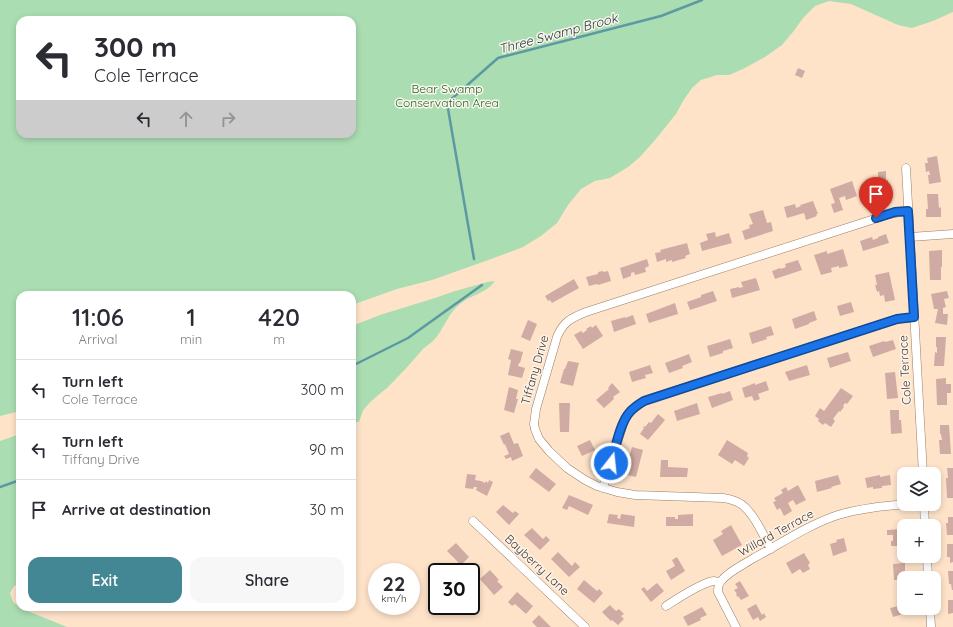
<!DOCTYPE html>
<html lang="en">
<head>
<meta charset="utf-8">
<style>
  :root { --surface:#fff; --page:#f7f7f7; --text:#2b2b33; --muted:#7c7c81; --line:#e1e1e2; --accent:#438795 }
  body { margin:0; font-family:Quicksand,sans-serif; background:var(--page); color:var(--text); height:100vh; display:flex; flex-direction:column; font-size:15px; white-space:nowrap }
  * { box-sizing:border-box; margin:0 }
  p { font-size:13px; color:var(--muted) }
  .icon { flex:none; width:22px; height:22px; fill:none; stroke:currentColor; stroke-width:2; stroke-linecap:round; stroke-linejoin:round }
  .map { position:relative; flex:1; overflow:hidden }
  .details { position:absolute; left:16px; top:291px; width:340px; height:320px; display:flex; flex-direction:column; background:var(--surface); border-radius:12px; box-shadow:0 2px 6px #0003 }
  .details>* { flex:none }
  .guide { position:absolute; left:16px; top:16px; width:340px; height:122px; border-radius:12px; box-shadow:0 2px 6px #0003; background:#fff; color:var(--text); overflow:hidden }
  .buttons { position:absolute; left:897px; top:467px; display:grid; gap:8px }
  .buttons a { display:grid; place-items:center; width:44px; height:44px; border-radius:8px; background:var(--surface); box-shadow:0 2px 6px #0003; font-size:20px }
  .speed { position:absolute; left:368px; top:563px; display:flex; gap:8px; font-size:20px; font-weight:700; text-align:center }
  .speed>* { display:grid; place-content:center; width:52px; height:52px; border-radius:50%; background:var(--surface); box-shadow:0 2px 6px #0003; line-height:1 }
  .speed small { font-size:10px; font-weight:400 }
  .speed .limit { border:2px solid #111; border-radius:6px; background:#fff; color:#111 }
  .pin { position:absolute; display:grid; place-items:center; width:34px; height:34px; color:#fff; margin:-41px -17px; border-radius:50% 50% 50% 0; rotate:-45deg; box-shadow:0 0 4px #0007 }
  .pin .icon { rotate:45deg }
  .me { position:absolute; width:44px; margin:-22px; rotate:16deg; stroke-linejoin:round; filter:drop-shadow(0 0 3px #0008) }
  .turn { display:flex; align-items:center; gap:14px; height:84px; padding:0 12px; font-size:18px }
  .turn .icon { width:52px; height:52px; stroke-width:2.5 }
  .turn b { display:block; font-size:28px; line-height:34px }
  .lanes { display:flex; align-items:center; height:38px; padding:0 12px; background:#0003; justify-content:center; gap:20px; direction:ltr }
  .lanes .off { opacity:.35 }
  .eta { display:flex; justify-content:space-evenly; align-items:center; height:68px; text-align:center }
  .eta b { font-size:24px; font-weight:600; line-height:28px }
  .primary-button { display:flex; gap:8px; margin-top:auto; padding:8px 12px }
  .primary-button a { flex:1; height:46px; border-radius:12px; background:var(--accent); color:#fff; font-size:16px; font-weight:600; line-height:46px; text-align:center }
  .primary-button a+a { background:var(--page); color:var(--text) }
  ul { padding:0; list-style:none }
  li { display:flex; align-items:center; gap:12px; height:60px; padding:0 12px; border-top:1px solid var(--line) }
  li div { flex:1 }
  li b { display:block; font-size:15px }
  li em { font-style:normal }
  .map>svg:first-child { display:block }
  .green { fill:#aaddb2; fill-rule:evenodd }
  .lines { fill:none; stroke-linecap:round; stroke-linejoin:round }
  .stream { stroke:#5d99a3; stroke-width:2.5 }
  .building { fill:#d0aba3 }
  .minor-casing { stroke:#977f68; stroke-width:9 }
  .minor { stroke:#fff; stroke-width:8 }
  .route-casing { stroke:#114b97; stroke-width:10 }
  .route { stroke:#1a73e8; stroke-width:7 }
  .labels { text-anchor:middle; stroke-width:3; stroke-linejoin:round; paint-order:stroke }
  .park-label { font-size:12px; fill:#13692e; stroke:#fef4e9 }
  .street-label { font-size:12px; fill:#40362c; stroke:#fef4e9 }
  .water-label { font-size:13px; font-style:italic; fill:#0b383f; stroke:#fef4e9 }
</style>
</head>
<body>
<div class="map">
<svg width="953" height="627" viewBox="0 0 953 627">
  <rect width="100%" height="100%" fill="#fee3c9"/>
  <path class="green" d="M 0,0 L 953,0 L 953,12 L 933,21 L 912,28 L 898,25 L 851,4 L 829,1 L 815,6 L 803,18 L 793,32 L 782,45 L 765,57 L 743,69 L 729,75 L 717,75 L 701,80 L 692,88 L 683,101 L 676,114 L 655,140 L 640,157 L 628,167 L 610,178 L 595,181 L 581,189 L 568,205 L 557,223 L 541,236 L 523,247 L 494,258 L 432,280 L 397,289 L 352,305 L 352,295 L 20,295 L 20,411 L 0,416 ZM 20,20 L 352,20 L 352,134 L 20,134 Z
    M 495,281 C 487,293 470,295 460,304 C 447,314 444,330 433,341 C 430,344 426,346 423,349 C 412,362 400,375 388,387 C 381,393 365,405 362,413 C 361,416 360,419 359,422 L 352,422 L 352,326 L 380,315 L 435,298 L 452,292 L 487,282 Z
    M 20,434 L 20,583 L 14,586 L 10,593 L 13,602 L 20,607 L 30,612 L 67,627 L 0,627 L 0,441 Z"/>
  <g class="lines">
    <path class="stream" d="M 474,259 L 447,103 L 498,58 L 661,16 L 702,0
      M 352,366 L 408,338 L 482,285
      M 0,487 L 20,480"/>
  </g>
  <path class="building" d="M 798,68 L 805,71 L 802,78 L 795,75 Z
    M 937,156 L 941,182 L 929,184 L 928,175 L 930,175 L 929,171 L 926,172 L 925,163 L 928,163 L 927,158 Z
    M 886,171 L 886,180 L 888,180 L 889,193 L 874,194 L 874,184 L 876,184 L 876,181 L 878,181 L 878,172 Z
    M 852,181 L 857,196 L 846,200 L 845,196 L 839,198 L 843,210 L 834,213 L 831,204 L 835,203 L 830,189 Z
    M 927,194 L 938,194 L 939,208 L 941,207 L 941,217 L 926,217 L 926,209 L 928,209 Z
    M 813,201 L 818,214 L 816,214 L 817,216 L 806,220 L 804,213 L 787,218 L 784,207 L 795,204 L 796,208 L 801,206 L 800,205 Z
    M 763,210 L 767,223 L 771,222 L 773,231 L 745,240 L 742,231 L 750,228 L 749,225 L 753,224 L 749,214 Z
    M 715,232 L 716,237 L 729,233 L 732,243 L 702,251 L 700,243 L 708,240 L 706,234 Z
    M 886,234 L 889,243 L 863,251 L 860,241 L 872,237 L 873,240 L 878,238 L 878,237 Z
    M 687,243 L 690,254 L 685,256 L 686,258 L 672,262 L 672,260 L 666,262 L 666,259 L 657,262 L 655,253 L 661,252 L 660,250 Z
    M 843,249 L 848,266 L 839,268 L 839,266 L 831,268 L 832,272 L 821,275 L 814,255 L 827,251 L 827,254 Z
    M 942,250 L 942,267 L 941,267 L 941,280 L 930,280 L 929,251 Z
    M 647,259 L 649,266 L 645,268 L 646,272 L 635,275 L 634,272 L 631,273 L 631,276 L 623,279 L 620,268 Z
    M 798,260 L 802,270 L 775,279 L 772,271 L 780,268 L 781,269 L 786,267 L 785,264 Z
    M 603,271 L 603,272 L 608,271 L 611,281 L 598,285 L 597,284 L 589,286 L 586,277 L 598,274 L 598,272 Z
    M 889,272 L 895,300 L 885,302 L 884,295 L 880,296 L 879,291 L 877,292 L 875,285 L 877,285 L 875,275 Z
    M 756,278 L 760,290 L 732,298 L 730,289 L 739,287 L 739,288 L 743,287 L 741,282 Z
    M 574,279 L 579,288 L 552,303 L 550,300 L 548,301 L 545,296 Z
    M 713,291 L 717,301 L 690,310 L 687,302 L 701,297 L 701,295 Z
    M 947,291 L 949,298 L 944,299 L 946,307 L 943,308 L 943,314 L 948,314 L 947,325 L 935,323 L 938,309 L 934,309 L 931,294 Z
    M 851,302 L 854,312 L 840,316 L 837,306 Z
    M 675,303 L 678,314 L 649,323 L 646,314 Z
    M 814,311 L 817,320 L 809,323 L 809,324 L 795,329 L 792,319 Z
    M 633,315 L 636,324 L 614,332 L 611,321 L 625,317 L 625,318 Z
    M 528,320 L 537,324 L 530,341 L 521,337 Z
    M 596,325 L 603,336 L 583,349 L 574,335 L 581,331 L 583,333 L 587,330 L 586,329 L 591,326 L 592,328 Z
    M 771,326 L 774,335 L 766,337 L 767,339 L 752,344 L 749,333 Z
    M 936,337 L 946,337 L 944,366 L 934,366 L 935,352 L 937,353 L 937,347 L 936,347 Z
    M 730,339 L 733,348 L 723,351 L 723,353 L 710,357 L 707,346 Z
    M 893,340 L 896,349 L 873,357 L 869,346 L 884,341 L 885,342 Z
    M 511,349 L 523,352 L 520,363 L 519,363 L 518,366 L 525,368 L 522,378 L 508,375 L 511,360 L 508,359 Z
    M 848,352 L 851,361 L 830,368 L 827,358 Z
    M 689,354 L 692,362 L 682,366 L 683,368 L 669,373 L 665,363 Z
    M 568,361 L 579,363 L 573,386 L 560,383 L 564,369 L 565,369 Z
    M 650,365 L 653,373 L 645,375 L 646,378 L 632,382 L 629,372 Z
    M 807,365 L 810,375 L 789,381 L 785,372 Z
    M 895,372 L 898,398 L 887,399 L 885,373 Z
    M 946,378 L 946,384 L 951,384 L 951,393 L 947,393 L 947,405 L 937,405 L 936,379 Z
    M 766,381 L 769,390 L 758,394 L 760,399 L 754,401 L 752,396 L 745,398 L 742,388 L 755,383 L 755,385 Z
    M 612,383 L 620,392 L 613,397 L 614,399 L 604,408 L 596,400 L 609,389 L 608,388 Z
    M 509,387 L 518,390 L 516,399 L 518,399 L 514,413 L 504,410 Z
    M 841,388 L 853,396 L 847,404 L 845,403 L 843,406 L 844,407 L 840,412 L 839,411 L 833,419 L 835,421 L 831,427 L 825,423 L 823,425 L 818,421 L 819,419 L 815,416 L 820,408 L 824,411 Z
    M 730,391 L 733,400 L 712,408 L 708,397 L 722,393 L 722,394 Z
    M 559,403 L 570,403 L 569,432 L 560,432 Z
    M 697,403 L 700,414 L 677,421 L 674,411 Z
    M 890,410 L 899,410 L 899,420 L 901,420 L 902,433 L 891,434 Z
    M 658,414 L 665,420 L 648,440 L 640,434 L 644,428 L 643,427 L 644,426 L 645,427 L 649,422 L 651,423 Z
    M 940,425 L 949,425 L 951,454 L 940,454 L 939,440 L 942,440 L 941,434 L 940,434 Z
    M 509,432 L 514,444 L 518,443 L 523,456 L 512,461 L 511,457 L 506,459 L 504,456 L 509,454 L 505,444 L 504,445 L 500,436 Z
    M 590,440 L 595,450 L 582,456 L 577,446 Z
    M 727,440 L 748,453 L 747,456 L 749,458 L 744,466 L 735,460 L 732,464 L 718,455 Z
    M 632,447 L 643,450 L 636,477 L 627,475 L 630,462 L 628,461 Z
    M 661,460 L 668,460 L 668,467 L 688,468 L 687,477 L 660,477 Z
    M 536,468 L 556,484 L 549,492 L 529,477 Z
    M 947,468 L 953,468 L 953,498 L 947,498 L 946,478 L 948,478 Z
    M 467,474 L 476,475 L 475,480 L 481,481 L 485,483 L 486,481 L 488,483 L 489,480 L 493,482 L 487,496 L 476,490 L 477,487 L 474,487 L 473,489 L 465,488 Z
    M 838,475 L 841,484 L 831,487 L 832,488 L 817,492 L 815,481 Z
    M 880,475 L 880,477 L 890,475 L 891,485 L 882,486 L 882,488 L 873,489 L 873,487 L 867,488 L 865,478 Z
    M 798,485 L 806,500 L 796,505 L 793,500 L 788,503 L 792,511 L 784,516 L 780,508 L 777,510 L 773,502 L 776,501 L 774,498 L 783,493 L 781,490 L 786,487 L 788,491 Z
    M 569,495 L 593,505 L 588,515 L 569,506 L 567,510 L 562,508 Z
    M 503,505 L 513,513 L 515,511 L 519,514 L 509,525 L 496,512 Z
    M 609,514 L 618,515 L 617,518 L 620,519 L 621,514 L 635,516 L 634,527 L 607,523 Z
    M 693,514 L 693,526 L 666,526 L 666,517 L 675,517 L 675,519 L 678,519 L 678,515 Z
    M 948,517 L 953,517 L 953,535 L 947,535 L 946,523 L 948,523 Z
    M 731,525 L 742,545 L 722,556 L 713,540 L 723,534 L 721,531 Z
    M 532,528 L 543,539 L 546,536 L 550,540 L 540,550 L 524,535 Z
    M 903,529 L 903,542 L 899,542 L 899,546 L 891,546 L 891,541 L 893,541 L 893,535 L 887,535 L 887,530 Z
    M 844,538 L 847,551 L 833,556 L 830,544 L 837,542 L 836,540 Z
    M 456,543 L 469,557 L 461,565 L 447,551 Z
    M 947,544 L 953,544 L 953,562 L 950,563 L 950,557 L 947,557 Z
    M 558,552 L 572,566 L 575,562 L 580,567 L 569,577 L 551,559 Z
    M 804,553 L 810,563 L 808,565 L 810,569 L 803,573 L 800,569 L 792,574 L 786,563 Z
    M 677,557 L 685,571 L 671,580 L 666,571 L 675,566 L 672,560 Z
    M 905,563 L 905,577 L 899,578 L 899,580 L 894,580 L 893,564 Z
    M 490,570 L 499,580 L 497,581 L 503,587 L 494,595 L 480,579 Z
    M 948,571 L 953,571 L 953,590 L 952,590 L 951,584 L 949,584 Z
    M 584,580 L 597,591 L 599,589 L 603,593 L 594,603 L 577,589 Z
    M 740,581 L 749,596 L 741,600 L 738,596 L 737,597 L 736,594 L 737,594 L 734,590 L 738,588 L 735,584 Z
    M 657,583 L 664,591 L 651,602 L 641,589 L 644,587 L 647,591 Z
    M 517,592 L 533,606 L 526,614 L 515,604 L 512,606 L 508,602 Z
    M 948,600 L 953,600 L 953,613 L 948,614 Z
    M 756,604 L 762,615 L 764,613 L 766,617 L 760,621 L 758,617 L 753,620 L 747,609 Z
    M 610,605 L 616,611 L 619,609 L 624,614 L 621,616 L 624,619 L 618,625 L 612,620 L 611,621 L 602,612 Z
    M 903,605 L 906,613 L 893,617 L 890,608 Z
    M 702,607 L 707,615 L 700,618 L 701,620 L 688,626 L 683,617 Z
    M 539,615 L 551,627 L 537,627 L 532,622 Z"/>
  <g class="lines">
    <defs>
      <path id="minor" d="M 906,168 L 923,474
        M 910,237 L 953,234
        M 603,488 L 624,421 C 629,410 638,404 649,399 L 897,319 L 914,317
        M 924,504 L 925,526
        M 473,521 L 585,627
        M 771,549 C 763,535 754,513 741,504 C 736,501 730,499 723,498 L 635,495 L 617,492 L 597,486 L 585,480 L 567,468 L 549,451 L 539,439 L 535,429 L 534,424 L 536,409 L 557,337 C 563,322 571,318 586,312 L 890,214 L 900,212 L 908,211
        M 927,556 L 928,578
        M 666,606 C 677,599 702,582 714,581 C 717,581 717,581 720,583
        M 930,608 L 931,627
        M 736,627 L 718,592 C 718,588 718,584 721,581 C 729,571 743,565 754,558 C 780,544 810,524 838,515 C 861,508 885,506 908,504"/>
    </defs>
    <use href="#minor" class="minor-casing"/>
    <use href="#minor" class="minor"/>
  </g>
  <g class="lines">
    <defs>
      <path id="route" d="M 611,463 C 615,450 620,423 629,413 C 633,408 639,404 644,401 L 897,319 L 914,317 L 908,211 L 895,212 L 876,218"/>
    </defs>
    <use href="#route" class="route-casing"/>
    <use href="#route" class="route"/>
  </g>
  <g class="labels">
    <g class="park-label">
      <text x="447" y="93">Bear Swamp<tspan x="447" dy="14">Conservation Area</tspan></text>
    </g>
    <g class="street-label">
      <text transform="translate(535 370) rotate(-74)" y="4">Tiffany Drive</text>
      <text transform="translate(905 370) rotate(-93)" y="4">Cole Terrace</text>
      <text transform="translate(776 533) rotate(-29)" y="4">Willard Terrace</text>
      <text transform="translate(537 565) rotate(43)" y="4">Bayberry Lane</text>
    </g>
    <g class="water-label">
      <text transform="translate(558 33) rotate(-15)" y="5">Three Swamp Brook</text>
    </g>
  </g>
</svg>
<div class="buttons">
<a><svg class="icon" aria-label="layers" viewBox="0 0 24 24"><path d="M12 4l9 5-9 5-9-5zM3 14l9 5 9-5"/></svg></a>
<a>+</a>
<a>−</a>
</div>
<div class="speed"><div>22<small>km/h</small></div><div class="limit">30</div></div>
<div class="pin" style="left:876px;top:218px;background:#d93025"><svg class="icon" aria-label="arrive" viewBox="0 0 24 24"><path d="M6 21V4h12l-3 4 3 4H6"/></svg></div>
<svg class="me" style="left:611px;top:463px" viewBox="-20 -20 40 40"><circle r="17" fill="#1a73e8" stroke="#fff" stroke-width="3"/><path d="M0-11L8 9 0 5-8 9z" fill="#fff"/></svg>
<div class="guide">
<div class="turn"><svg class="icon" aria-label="left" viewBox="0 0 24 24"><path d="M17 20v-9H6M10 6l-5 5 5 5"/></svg><div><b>300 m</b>Cole Terrace</div></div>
<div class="lanes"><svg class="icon" aria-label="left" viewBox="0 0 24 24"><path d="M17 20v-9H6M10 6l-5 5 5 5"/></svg><svg class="icon off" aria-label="ahead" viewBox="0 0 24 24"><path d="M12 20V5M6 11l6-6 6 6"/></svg><svg class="icon off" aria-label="right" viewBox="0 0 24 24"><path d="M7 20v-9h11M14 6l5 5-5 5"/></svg></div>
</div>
<section class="details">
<div class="eta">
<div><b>11:06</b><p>Arrival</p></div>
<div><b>1</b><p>min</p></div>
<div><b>420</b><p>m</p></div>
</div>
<ul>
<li><svg class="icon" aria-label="left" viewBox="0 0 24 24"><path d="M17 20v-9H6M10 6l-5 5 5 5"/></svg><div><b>Turn left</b><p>Cole Terrace</p></div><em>300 m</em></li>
<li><svg class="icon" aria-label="left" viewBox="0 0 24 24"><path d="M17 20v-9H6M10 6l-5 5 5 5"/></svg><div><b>Turn left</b><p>Tiffany Drive</p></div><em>90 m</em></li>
<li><svg class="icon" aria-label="arrive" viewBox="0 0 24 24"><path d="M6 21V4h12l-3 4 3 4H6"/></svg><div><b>Arrive at destination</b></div><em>30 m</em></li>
</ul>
<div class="primary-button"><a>Exit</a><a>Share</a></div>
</section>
</div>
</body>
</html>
